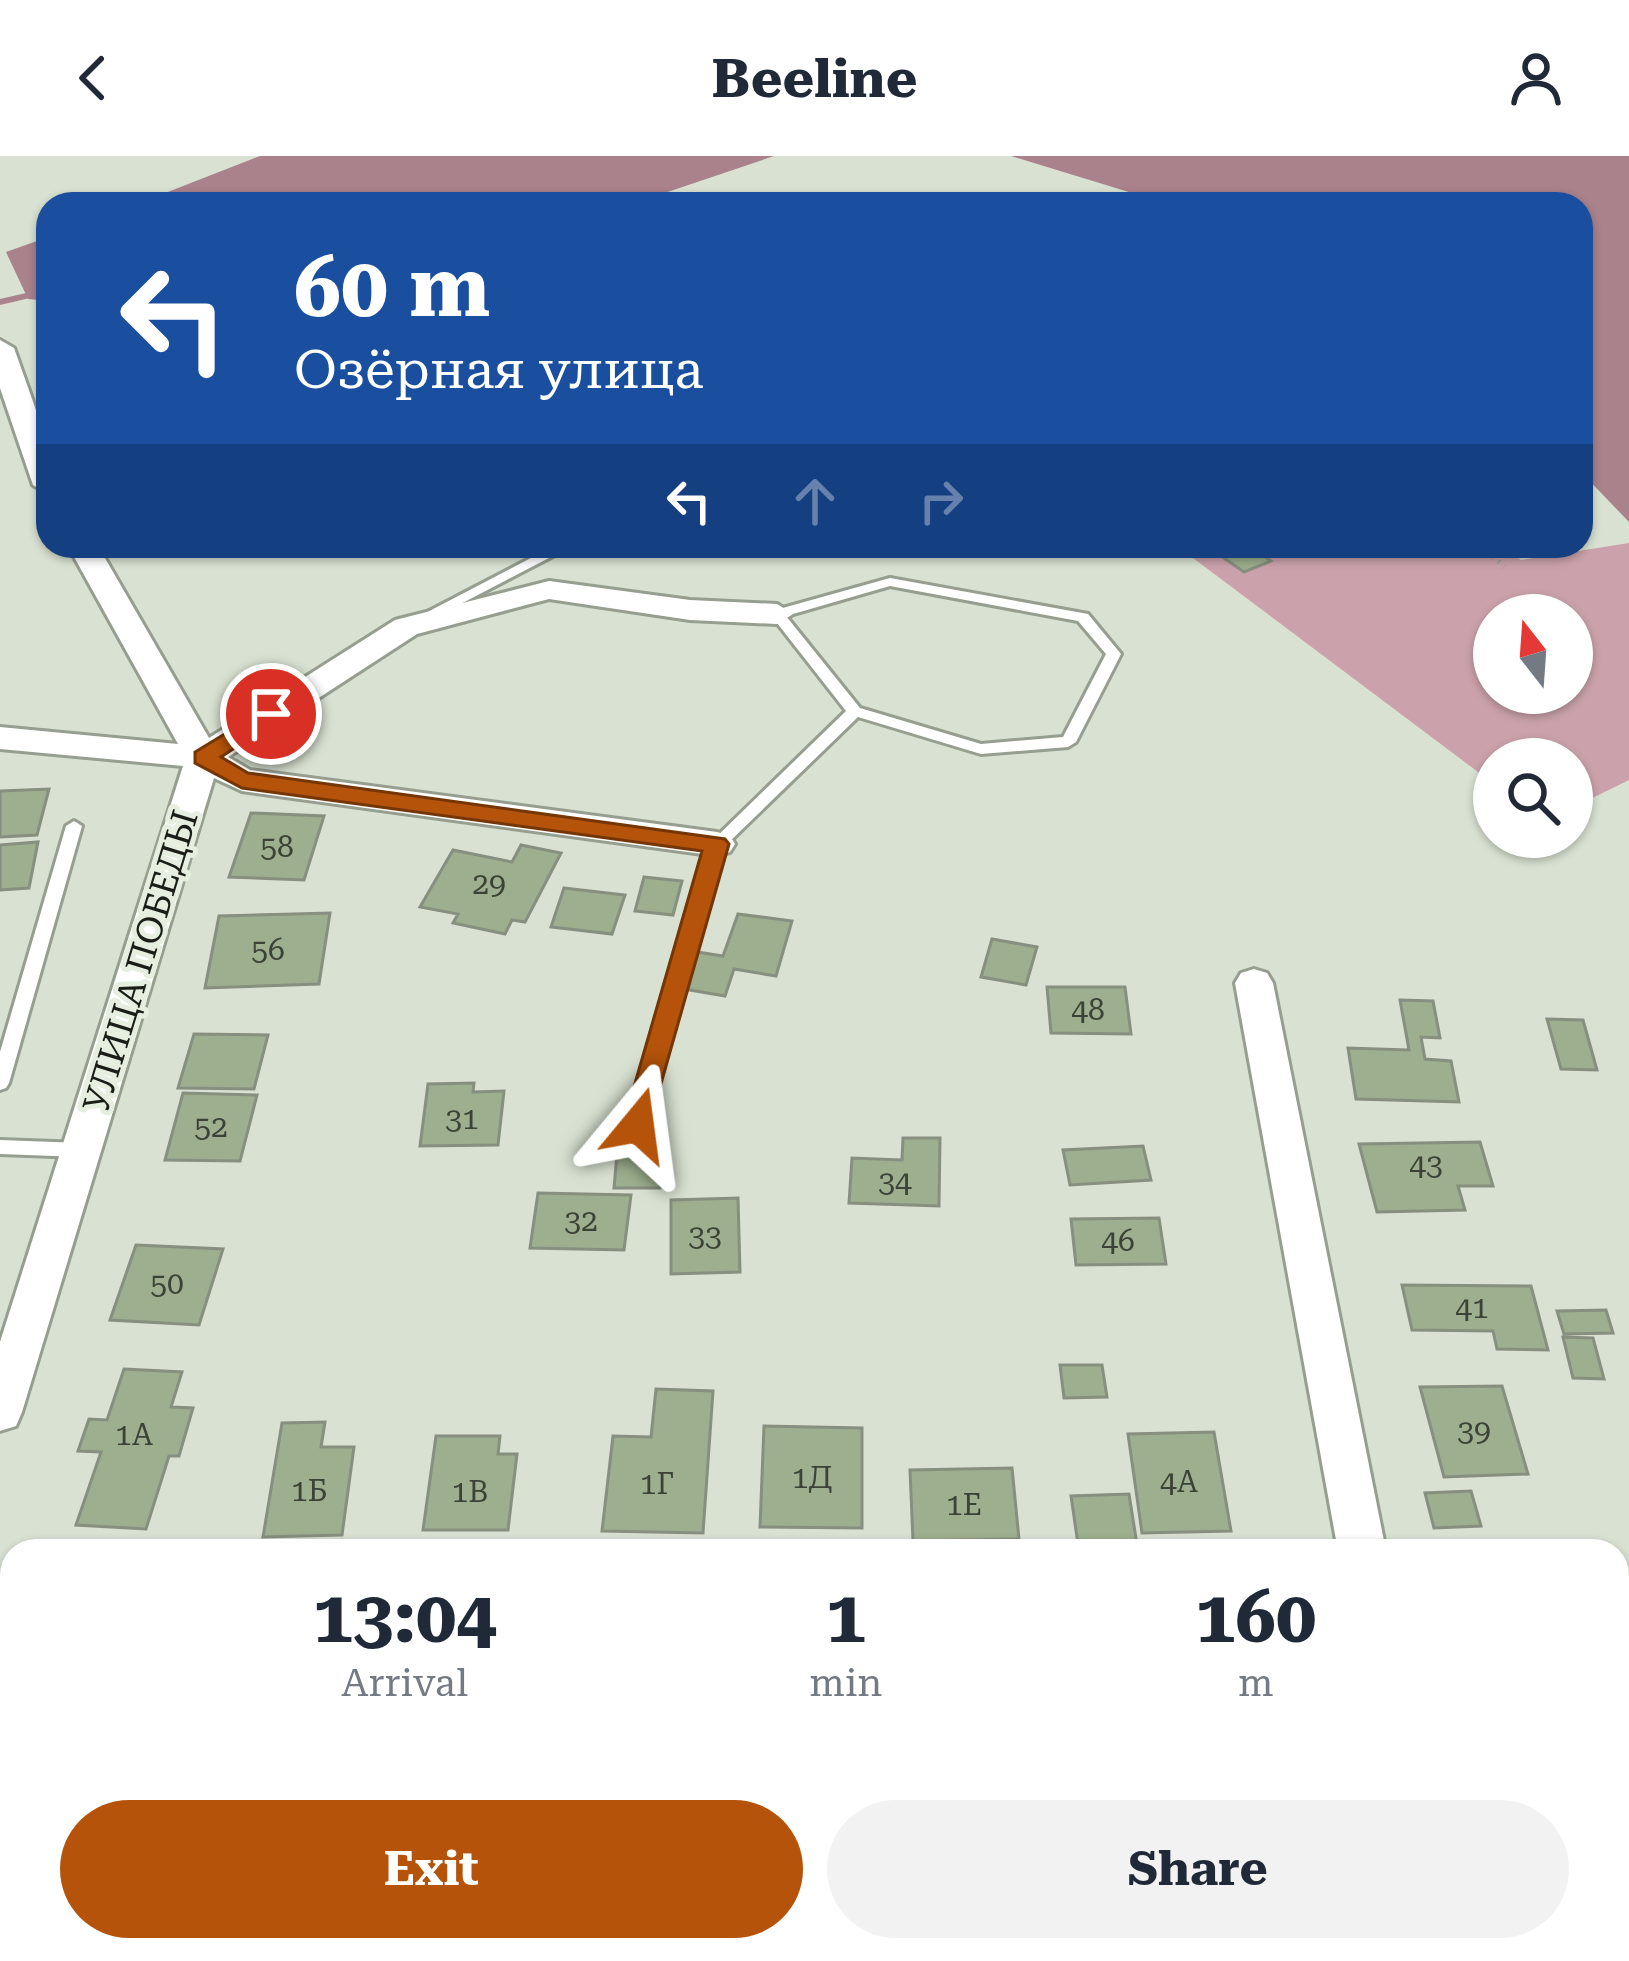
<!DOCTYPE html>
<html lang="en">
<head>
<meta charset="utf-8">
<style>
  :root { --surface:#fff; --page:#f2f2f3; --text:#1f2937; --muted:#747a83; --accent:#b45309 }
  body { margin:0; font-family:"Roboto Serif",serif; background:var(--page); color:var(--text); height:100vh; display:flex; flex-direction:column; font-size:45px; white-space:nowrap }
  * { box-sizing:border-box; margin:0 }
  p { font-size:39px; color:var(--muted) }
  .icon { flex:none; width:66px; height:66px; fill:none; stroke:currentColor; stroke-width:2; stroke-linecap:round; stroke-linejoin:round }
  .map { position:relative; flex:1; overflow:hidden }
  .sheet { position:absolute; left:0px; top:1383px; width:1629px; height:423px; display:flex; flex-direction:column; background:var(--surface); border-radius:36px 36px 0 0; box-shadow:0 3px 9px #0004 }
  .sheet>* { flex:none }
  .guide { position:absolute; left:36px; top:36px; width:1557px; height:366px; border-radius:36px; box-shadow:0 3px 9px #0004; background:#1a4fa0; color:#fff; overflow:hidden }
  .needle { width:78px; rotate:343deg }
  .tools { position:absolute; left:1473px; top:438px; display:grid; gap:24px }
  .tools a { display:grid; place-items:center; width:120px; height:120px; border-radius:50%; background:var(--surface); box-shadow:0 3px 9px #0004; font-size:60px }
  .pin { position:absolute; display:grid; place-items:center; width:102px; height:102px; color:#fff; margin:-51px; border:6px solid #fff; border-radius:50%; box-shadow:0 3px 12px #0007 }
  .me { position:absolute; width:132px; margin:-66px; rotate:16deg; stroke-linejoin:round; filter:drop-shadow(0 0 9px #0008) }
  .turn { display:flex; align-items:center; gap:42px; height:252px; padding:0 60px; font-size:54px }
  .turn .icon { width:156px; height:156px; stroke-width:2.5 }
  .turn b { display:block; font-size:84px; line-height:102px }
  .lanes { display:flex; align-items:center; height:114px; padding:0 60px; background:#0003; justify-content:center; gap:60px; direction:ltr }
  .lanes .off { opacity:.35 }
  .eta { display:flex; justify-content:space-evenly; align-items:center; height:204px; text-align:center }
  .eta b { font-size:72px; font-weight:700; line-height:84px }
  .cta { display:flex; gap:24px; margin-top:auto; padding:24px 60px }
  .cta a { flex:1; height:138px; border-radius:72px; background:var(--accent); color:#fff; font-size:48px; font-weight:700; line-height:138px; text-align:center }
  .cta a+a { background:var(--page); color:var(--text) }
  header { display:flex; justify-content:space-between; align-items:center; height:156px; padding:0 60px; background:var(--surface); font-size:54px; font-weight:700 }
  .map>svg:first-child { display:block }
  .green { fill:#cba2ab; fill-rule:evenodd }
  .water { fill:#aa828b }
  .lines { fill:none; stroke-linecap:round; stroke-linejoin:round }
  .stream { fill:#aa828b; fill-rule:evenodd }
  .building { fill:#9daf8e; stroke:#878f80; stroke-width:3 }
  .lane-casing { stroke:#969e8f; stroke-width:6 }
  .street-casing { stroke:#969e8f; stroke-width:6 }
  .path { stroke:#99a094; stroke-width:6; stroke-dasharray:1.5 6; stroke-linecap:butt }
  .lane { fill:#fff; fill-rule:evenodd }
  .street { fill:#fff; fill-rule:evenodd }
  .route { fill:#b45309; stroke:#753606; stroke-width:3 }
  .labels { text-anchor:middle; stroke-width:10; stroke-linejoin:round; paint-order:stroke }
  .number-label { font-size:30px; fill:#3c4236 }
  .street-label { font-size:36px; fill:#1b1e18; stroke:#e6efdf }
</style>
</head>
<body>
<header><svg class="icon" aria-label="back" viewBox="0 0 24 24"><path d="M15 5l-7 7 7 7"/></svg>Beeline<svg class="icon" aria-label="person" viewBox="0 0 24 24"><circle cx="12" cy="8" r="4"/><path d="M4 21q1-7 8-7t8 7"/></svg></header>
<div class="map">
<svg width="1629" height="1805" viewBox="0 0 1629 1805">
  <rect width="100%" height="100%" fill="#d9e2d2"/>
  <path class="green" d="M 1629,387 L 1629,624 L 1572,652 L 1572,603 L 1494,603 L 1494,628 L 1177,390 L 1504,390 L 1521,404 ZM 1494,459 L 1572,459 L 1572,537 L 1494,537 Z"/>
  <path class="water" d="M 260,0 L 774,0 L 632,48 L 137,48 Z
    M 1011,0 L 1629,0 L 1629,366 L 1581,316 L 1581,48 L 1168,48 Z
    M 48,81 L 48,145 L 28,143 L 6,96 Z"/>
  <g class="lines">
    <path class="stream" d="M 26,137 L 30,138 L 30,142 L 0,149 L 0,143 Z"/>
  </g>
  <path class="building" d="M 1225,390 L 1250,390 L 1271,405 L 1244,416 L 1214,395 Z
    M 49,633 L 37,679 L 0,681 L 0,635 Z
    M 251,657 L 324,660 L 304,724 L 229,721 Z
    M 38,686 L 29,732 L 0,734 L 0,689 Z
    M 521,689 L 561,697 L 525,766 L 512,764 L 505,778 L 453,767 L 458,758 L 420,751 L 453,694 L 512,706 Z
    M 644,721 L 682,725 L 673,759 L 635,755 Z
    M 564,732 L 625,739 L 612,778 L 551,771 Z
    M 330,757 L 319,828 L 205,832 L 219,760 Z
    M 738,758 L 792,765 L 776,820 L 734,813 L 725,840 L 684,833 L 697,796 L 723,800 Z
    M 992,783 L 1037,791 L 1026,829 L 981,821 Z
    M 1047,831 L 1125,831 L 1131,878 L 1051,877 Z
    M 1400,844 L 1433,845 L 1440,882 L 1421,881 L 1425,903 L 1451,905 L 1459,946 L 1356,943 L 1348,892 L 1409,894 Z
    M 1547,863 L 1583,864 L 1597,914 L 1561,913 Z
    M 194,878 L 268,879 L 254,933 L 178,932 Z
    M 474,927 L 473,936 L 504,935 L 498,989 L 420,990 L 428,928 Z
    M 183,937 L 257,939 L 240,1005 L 165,1004 Z
    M 903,982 L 940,982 L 939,1050 L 849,1047 L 852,1002 L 902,1004 Z
    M 1480,986 L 1493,1030 L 1458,1030 L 1465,1054 L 1377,1056 L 1359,988 Z
    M 1143,990 L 1151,1024 L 1070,1029 L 1063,994 Z
    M 617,997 L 662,998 L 660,1032 L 614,1032 Z
    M 538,1037 L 631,1039 L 624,1094 L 530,1092 Z
    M 738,1042 L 740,1116 L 671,1118 L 671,1044 Z
    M 1159,1062 L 1166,1108 L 1076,1109 L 1071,1063 Z
    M 136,1089 L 223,1093 L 199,1169 L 110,1164 Z
    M 1402,1129 L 1531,1130 L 1548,1194 L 1497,1193 L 1493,1175 L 1412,1174 Z
    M 1606,1154 L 1613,1177 L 1564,1178 L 1557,1155 Z
    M 1563,1181 L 1593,1182 L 1604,1223 L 1573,1222 Z
    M 1060,1209 L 1102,1209 L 1107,1241 L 1064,1242 Z
    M 124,1213 L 182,1216 L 171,1251 L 193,1252 L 179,1300 L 169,1300 L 146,1373 L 76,1369 L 101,1296 L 78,1295 L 89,1263 L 107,1264 Z
    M 1502,1230 L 1528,1318 L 1444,1321 L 1420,1231 Z
    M 656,1233 L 713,1235 L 703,1377 L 602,1375 L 613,1280 L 651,1281 Z
    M 325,1266 L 321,1291 L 354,1291 L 342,1379 L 263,1381 L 282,1267 Z
    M 764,1270 L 862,1272 L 862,1372 L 760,1371 Z
    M 1214,1276 L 1231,1375 L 1142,1377 L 1128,1278 Z
    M 436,1280 L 500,1280 L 498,1298 L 517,1298 L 508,1374 L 423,1374 Z
    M 1012,1312 L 1019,1383 L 913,1385 L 910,1314 Z
    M 1471,1335 L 1481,1370 L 1434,1372 L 1425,1337 Z
    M 1129,1338 L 1138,1395 L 1079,1395 L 1071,1340 Z
    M 2,1541 L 12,1541 L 12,1607 L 0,1607 Z
    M 0,1612 L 12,1612 L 12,1704 L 0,1704 Z
    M 1617,1675 L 1629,1675 L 1629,1767 L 1617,1766 Z
    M 596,1794 L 781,1794 L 781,1805 L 596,1805 Z"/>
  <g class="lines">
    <defs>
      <path id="lane" d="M 554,390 L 572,390 L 426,466 L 416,466 L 414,463 Z
        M 890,422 L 1088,458 L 1121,498 L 1076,586 L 1068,591 L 981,598 L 858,561 L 725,690 L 646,969 L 644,974 L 630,974 L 628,969 L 709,688 L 846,555 L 770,458 L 772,455 ZM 890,430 L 1078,465 L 1106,498 L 1063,581 L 981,588 L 860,552 L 786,460 Z
        M 74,665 L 82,670 L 9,927 L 6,932 L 0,934 L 0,896 L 66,670 Z
        M 0,984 L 81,987 L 88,989 L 90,994 L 88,999 L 81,1001 L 0,998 Z"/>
      <path id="street" d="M 0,184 L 14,192 L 48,288 L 48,338 L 33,329 L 0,232 Z
        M 68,390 L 98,390 L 209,582 L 395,464 L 549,425 L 690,444 L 777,448 L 793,458 L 777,468 L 690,464 L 549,443 L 417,478 L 228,601 L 250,614 L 717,676 L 730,680 L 735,688 L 730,696 L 717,700 L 242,635 L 214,622 L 22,1256 L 16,1270 L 0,1275 L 0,1186 L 183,610 L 0,593 L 0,571 L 178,588 Z
        M 1254,813 L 1267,817 L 1273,827 L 1386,1395 L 1338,1395 L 1235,827 L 1241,817 Z
        M 0,1466 L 12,1466 L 12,1510 L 0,1510 Z
        M 500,1794 L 554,1794 L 553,1805 L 499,1805 Z
        M 1412,1794 L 1466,1794 L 1468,1805 L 1414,1805 Z"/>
    </defs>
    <use href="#lane" class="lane-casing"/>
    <use href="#street" class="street-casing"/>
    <path class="path" d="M 1482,390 L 1504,411"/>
    <use href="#lane" class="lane"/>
    <use href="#street" class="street"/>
  </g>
  <path class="route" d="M 271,550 L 283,558 L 279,563 L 221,601 L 248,617 L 725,683 L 729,688 L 647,977 L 638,980 L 623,969 L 702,695 L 242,632 L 195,607 L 195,596 Z"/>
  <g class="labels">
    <g class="number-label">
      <text x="277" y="701">58</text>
      <text x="489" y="738">29</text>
      <text x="268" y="804">56</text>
      <text x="1088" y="864">48</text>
      <text x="462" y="973">31</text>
      <text x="211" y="981">52</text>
      <text x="1426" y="1019">43</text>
      <text x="895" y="1036">34</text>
      <text x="581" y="1075">32</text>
      <text x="705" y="1090">33</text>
      <text x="1118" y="1095">46</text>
      <text x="167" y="1138">50</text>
      <text x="1472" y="1162">41</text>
      <text x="1474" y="1285">39</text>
      <text x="134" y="1289">1А</text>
      <text x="812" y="1332">1Д</text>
      <text x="1179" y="1336">4А</text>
      <text x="657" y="1338">1Г</text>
      <text x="309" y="1345">1Б</text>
      <text x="470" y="1346">1В</text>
      <text x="964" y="1359">1Е</text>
    </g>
    <g class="street-label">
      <text transform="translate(140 805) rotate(-73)" y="13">УЛИЦА ПОБЕДЫ</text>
    </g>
  </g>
</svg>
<div class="tools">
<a><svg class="needle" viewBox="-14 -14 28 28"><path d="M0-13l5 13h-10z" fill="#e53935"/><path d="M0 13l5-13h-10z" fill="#747a83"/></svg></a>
<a><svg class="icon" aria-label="search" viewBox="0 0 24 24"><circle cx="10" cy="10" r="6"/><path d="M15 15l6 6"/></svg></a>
</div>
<div class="pin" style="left:271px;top:558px;background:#d93025"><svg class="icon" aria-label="arrive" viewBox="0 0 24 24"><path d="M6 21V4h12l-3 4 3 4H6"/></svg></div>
<svg class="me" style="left:638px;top:969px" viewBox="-20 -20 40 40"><path d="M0-17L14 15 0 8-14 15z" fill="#b45309" stroke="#fff" stroke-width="4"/></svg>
<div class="guide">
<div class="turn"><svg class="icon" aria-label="left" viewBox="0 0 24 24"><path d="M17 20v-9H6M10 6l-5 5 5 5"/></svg><div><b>60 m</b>Озёрная улица</div></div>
<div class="lanes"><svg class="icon" aria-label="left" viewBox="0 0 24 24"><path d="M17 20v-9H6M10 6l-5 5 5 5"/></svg><svg class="icon off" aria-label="ahead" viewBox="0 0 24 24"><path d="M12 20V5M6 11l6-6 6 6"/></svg><svg class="icon off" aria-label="right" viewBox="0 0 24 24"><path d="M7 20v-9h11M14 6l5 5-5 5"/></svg></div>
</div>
<section class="sheet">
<div class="eta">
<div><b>13:04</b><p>Arrival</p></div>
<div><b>1</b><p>min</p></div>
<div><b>160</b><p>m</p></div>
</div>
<div class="cta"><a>Exit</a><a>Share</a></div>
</section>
</div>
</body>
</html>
